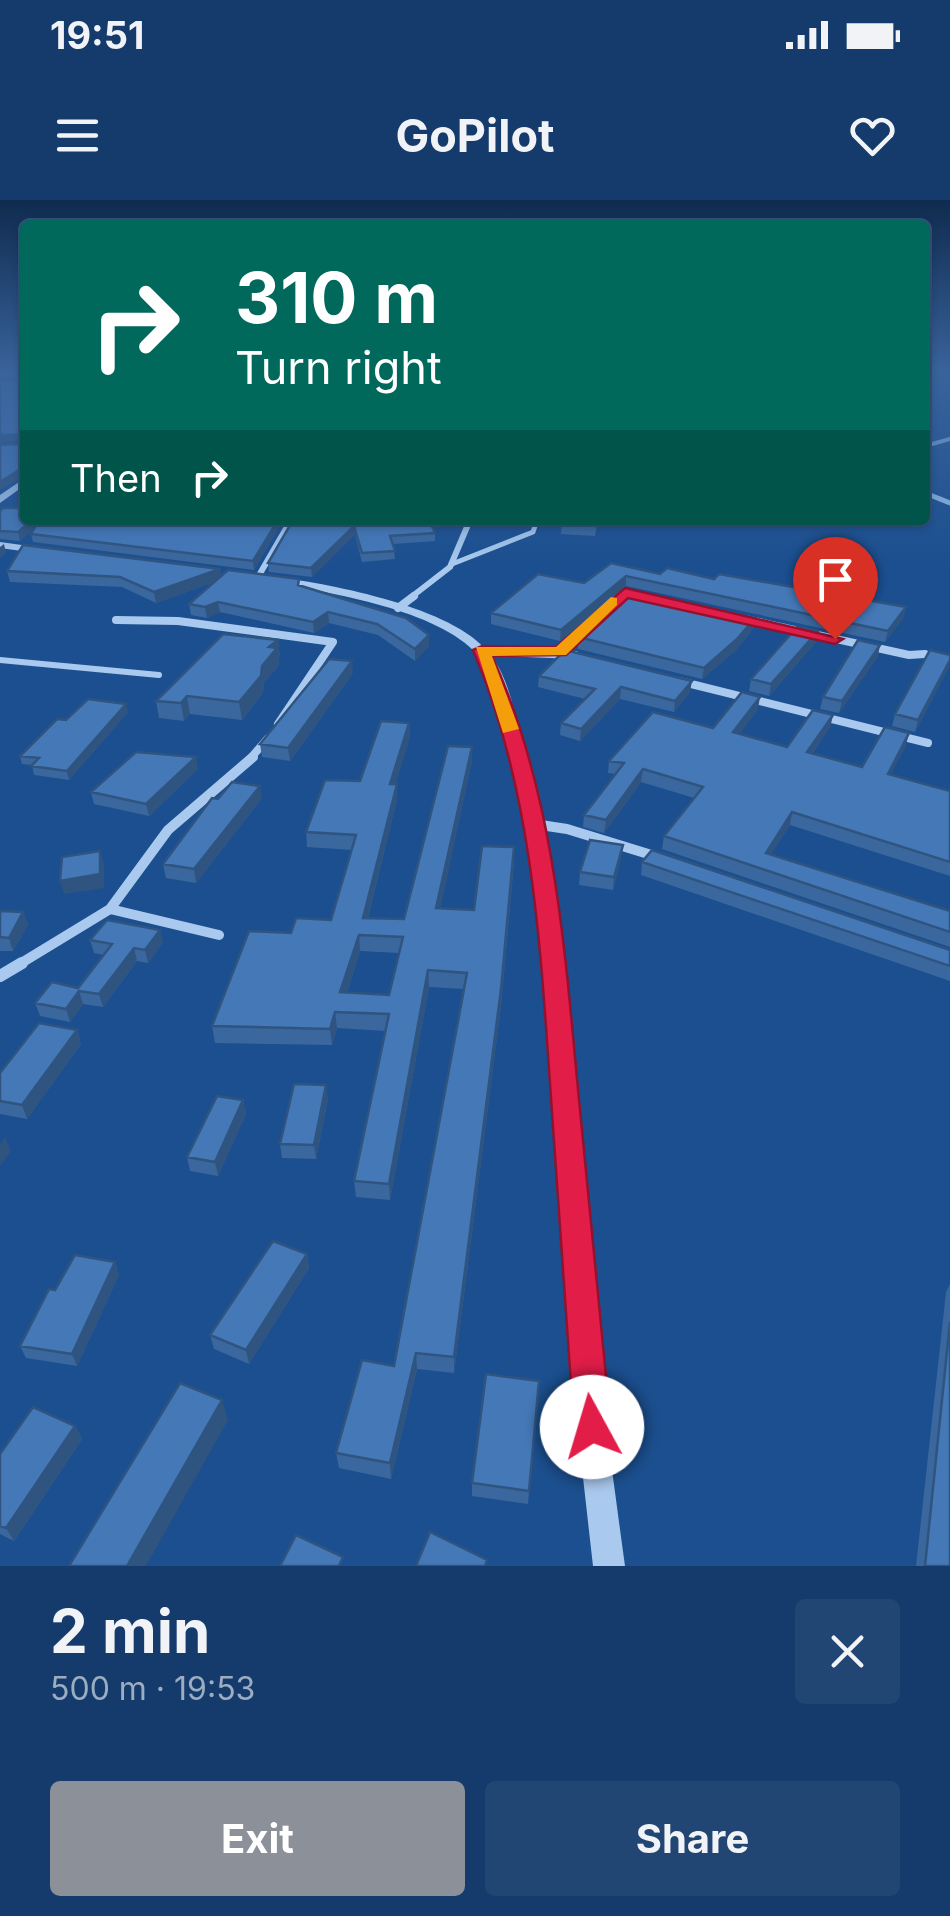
<!DOCTYPE html>
<html lang="en">
<head>
<meta charset="utf-8">
<style>
  :root { --surface:#143b6b; --page:#214673; --text:#f1f3f6; --muted:#9dadc1; --line:#33557e; --accent:#8c9099 }
  body { margin:0; font-family:Inter,sans-serif; background:var(--page); color:var(--text); height:100vh; display:flex; flex-direction:column; font-size:38px; white-space:nowrap }
  * { box-sizing:border-box; margin:0 }
  p { font-size:32px; color:var(--muted) }
  .icon { flex:none; width:55px; height:55px; fill:none; stroke:currentColor; stroke-width:2; stroke-linecap:round; stroke-linejoin:round }
  .map { position:relative; height:1366px; overflow:hidden }
  .drawer { display:flex; flex-direction:column; background:var(--surface); flex:1 }
  .drawer>* { flex:none }
  .top-card { position:absolute; left:20px; top:20px; width:910px; height:305px; border-radius:10px; box-shadow:0 2px 8px #0004,0 0 0 2px var(--line); background:#00695c; color:#fff; overflow:hidden }
  .pin { position:absolute; display:grid; place-items:center; width:85px; height:85px; color:#fff; margin:-102px -42px; border-radius:50% 50% 50% 0; rotate:-45deg; box-shadow:0 0 10px #0007 }
  .pin .icon { rotate:45deg }
  .me { position:absolute; width:110px; margin:-55px; rotate:354deg; stroke-linejoin:round; filter:drop-shadow(0 0 8px #0008) }
  .turn { display:flex; align-items:center; gap:35px; height:210px; padding:0 50px; font-size:45px }
  .turn .icon { width:130px; height:130px; stroke-width:2.5 }
  .turn b { display:block; font-size:70px; line-height:85px }
  .then { display:flex; align-items:center; height:95px; padding:0 50px; background:#0003; gap:20px; font-size:38px }
  .round { display:grid; place-items:center; flex:none; width:105px; height:105px; border-radius:10px; background:var(--page) }
  .overview { display:flex; align-items:center; justify-content:space-between; height:170px; padding:0 50px }
  h1 { font-size:60px; font-weight:700; line-height:75px }
  .action { display:flex; gap:20px; margin-top:auto; padding:20px 50px }
  .action a { flex:1; height:115px; border-radius:10px; background:var(--accent); color:#fff; font-size:40px; font-weight:700; line-height:115px; text-align:center }
  .action a+a { background:var(--page); color:var(--text) }
  .status { display:flex; justify-content:space-between; align-items:center; height:70px; padding:0 50px; background:var(--surface); direction:ltr }
  .status svg { height:28px; fill:currentColor }
  header { display:flex; justify-content:space-between; align-items:center; height:130px; padding:0 50px; background:var(--surface); font-size:45px; font-weight:700 }
  .map>svg:first-child { display:block }
  .lines { fill:none; stroke-linecap:round; stroke-linejoin:round }
  .stream-far1 { stroke:#9cc4f0; stroke-width:4 }
  .stream { stroke:#9cc4f0; stroke-width:5 }
  .service-far1 { stroke:#a9c9ee; stroke-width:5 }
  .service { stroke:#a9c9ee; stroke-width:6 }
  .minor-far3 { stroke:#a9c9ee; stroke-width:6 }
  .minor-far2 { stroke:#a9c9ee; stroke-width:8 }
  .minor-far1 { stroke:#a9c9ee; stroke-width:10 }
  .minor { stroke:#a9c9ee; stroke-width:12 }
  .tertiary { fill:#a9c9ee; fill-rule:evenodd }
  .wall { fill:#3a679d; fill-rule:evenodd }
  .shaded-wall { fill:#305480 }
  .building { fill:#4478b7; stroke:#305480; stroke-width:2.5; fill-rule:evenodd }
  .route { fill:#e11d48; stroke:#92132f; stroke-width:2.5 }
  .slow { fill:#f59e0b }
</style>
</head>
<body>
<div class="status"><b>19:51</b><svg viewBox="0 0 49 12"><path d="M0 12V9h3v3zM5 12V6h3v6zM10 12V3h3v9zM15 12V0h3v12zM26 1h20v11H26zM47 4h2v5h-2z"/></svg></div>
<header><svg class="icon" aria-label="menu" viewBox="0 0 24 24"><path d="M4 6h16M4 12h16M4 18h16"/></svg>GoPilot<svg class="icon" aria-label="heart" viewBox="0 0 24 24"><path d="M12 20l-8-8c-3-5 5-10 8-4 3-6 11-1 8 4z"/></svg></header>
<div class="map">
<svg width="950" height="1366" viewBox="0 0 950 1366">
  <rect width="100%" height="100%" fill="#1b4f8f"/>
  <g class="lines">
    <path class="stream-far1" d="M 925,246 L 950,239"/>
    <path class="stream" d="M 925,293 L 950,303"/>
    <path class="service-far1" d="M 452,364 L 533,332 L 537,320"/>
    <path class="service" d="M 0,460 L 159,475"/>
    <path class="minor-far3" d="M 258,377 L 291,320
      M 410,398 L 450,367 L 470,320
      M 615,398 L 635,395"/>
    <path class="minor-far2" d="M 398,408 L 414,396
      M 745,419 L 909,455 L 925,454
      M 116,420 L 178,421 L 333,442 L 278,524
      M 481,451 L 575,455
      M 560,452 L 617,396
      M 679,481 L 928,543
      M 250,559 L 268,538"/>
    <path class="minor-far1" d="M 534,624 L 567,629 L 658,657
      M 110,709 L 219,735
      M 18,765 L 110,709 L 168,630 L 253,557"/>
    <path class="minor" d="M 0,776 L 22,763"/>
    <path class="tertiary" d="M 25,278 L 25,285 L 0,303 L 0,295 Z
      M 0,342 L 44,348 L 49,351 L 44,354 L 0,348 Z
      M 278,377 C 334,385 453,407 489,453 C 512,481 517,526 525,560 C 567,739 574,920 592,1102 C 601,1190 613,1278 625,1366 L 593,1366 C 583,1278 573,1191 566,1103 C 551,915 550,725 505,541 C 499,514 496,476 478,455 C 437,409 332,394 274,382 L 274,378 Z"/>
  </g>
  <path class="wall" d="M 0,173 L 25,173 L 25,177 L 0,177 Z
    M 25,279 L 25,293 L 21,292 L 19,285 Z
    M 0,311 L 283,320 L 254,370 L 33,342 L 31,334 L 34,328 L 20,341 L 0,339 Z
    M 293,320 L 435,333 L 435,341 L 393,344 L 395,359 L 362,362 L 355,334 L 312,377 L 269,372 L 268,363 Z
    M 562,320 L 598,320 L 595,336 L 561,334 Z
    M 611,363 L 660,374 L 714,379 L 906,407 L 903,418 L 885,442 L 626,386 L 560,441 L 491,424 L 491,413 L 584,383 Z
    M 7,371 L 221,376 L 300,385 L 429,435 L 429,446 L 415,461 L 378,435 L 329,423 L 314,433 L 220,412 L 207,418 L 191,415 L 189,404 L 214,382 L 156,403 L 122,387 L 10,382 Z
    M 755,418 L 753,429 L 736,450 L 702,479 L 578,449 L 578,437 Z
    M 278,440 L 280,457 L 278,458 L 279,465 L 264,483 L 263,493 L 242,520 L 190,514 L 184,521 L 159,518 L 156,501 Z
    M 816,442 L 769,496 L 749,491 L 751,479 Z
    M 878,456 L 839,513 L 820,509 L 823,497 Z
    M 949,467 L 915,532 L 892,526 L 895,514 Z
    M 353,473 L 290,561 L 262,557 L 260,544 Z
    M 539,476 L 690,492 L 674,512 L 620,499 L 580,541 L 560,535 L 561,523 L 585,499 L 538,487 Z
    M 758,509 L 739,534 L 787,547 L 833,515 L 830,527 L 812,554 L 862,567 L 906,545 L 890,575 L 950,591 L 950,676 L 790,625 L 771,654 L 950,711 L 950,747 L 662,649 L 664,636 L 694,598 L 641,582 L 604,633 L 583,627 L 584,615 L 615,574 L 608,573 L 609,561 L 713,528 Z
    M 128,512 L 69,580 L 34,575 L 32,565 L 22,564 L 20,556 L 66,520 Z
    M 409,523 L 410,537 L 395,584 L 397,599 L 368,718 L 404,719 L 472,561 L 440,708 L 474,710 L 514,662 L 501,806 L 454,1173 L 417,1169 L 391,1279 L 339,1268 L 336,1253 L 394,1166 L 464,789 L 429,787 L 390,1000 L 356,997 L 354,981 L 386,831 L 337,828 L 332,845 L 215,843 L 212,826 L 291,733 L 331,720 L 352,650 L 307,647 L 306,632 L 360,581 ZM 360,751 L 399,753 L 389,795 L 347,793 Z
    M 198,569 L 149,616 L 94,604 L 91,592 Z
    M 262,598 L 196,683 L 166,678 L 163,664 L 218,599 Z
    M 621,658 L 613,690 L 579,685 L 580,672 Z
    M 642,662 L 950,750 L 950,781 L 641,675 Z
    M 0,711 L 23,712 L 28,725 L 13,751 L 0,751 Z
    M 90,740 L 163,742 L 148,763 L 137,761 L 103,807 L 83,804 L 70,822 L 40,816 L 35,803 L 78,788 L 103,755 L 94,753 Z
    M 77,830 L 81,844 L 27,919 L 0,914 L 0,873 Z
    M 328,899 L 316,959 L 282,958 L 280,944 Z
    M 243,900 L 246,914 L 218,976 L 190,971 L 187,957 Z
    M 307,1054 L 309,1068 L 249,1164 L 214,1149 L 210,1135 Z
    M 115,1062 L 119,1075 L 77,1166 L 26,1158 L 20,1146 L 55,1090 Z
    M 950,1084 L 950,1366 L 916,1366 L 946,1092 Z
    M 539,1181 L 528,1304 L 472,1296 L 472,1283 Z
    M 75,1226 L 82,1239 L 14,1341 L 0,1334 L 0,1254 Z"/>
  <path class="shaded-wall" d="M 24,233 L 25,240 L 0,242 L 0,235 Z
    M 24,267 L 25,275 L 0,290 L 0,282 Z
    M 32,320 L 43,320 L 20,341 L 18,332 Z
    M 278,320 L 283,320 L 254,370 L 253,361 Z
    M 354,326 L 355,334 L 312,377 L 311,368 Z
    M 4,344 L 6,353 L 0,358 L 0,347 Z
    M 220,369 L 222,379 L 156,403 L 154,392 Z
    M 626,376 L 626,386 L 560,441 L 561,430 Z
    M 218,402 L 220,412 L 207,418 L 205,407 Z
    M 906,407 L 903,418 L 885,442 L 888,431 Z
    M 328,412 L 329,423 L 314,433 L 313,422 Z
    M 755,418 L 753,429 L 736,450 L 702,479 L 704,468 Z
    M 818,431 L 816,442 L 769,496 L 771,484 Z
    M 429,435 L 429,446 L 415,461 L 415,449 Z
    M 278,440 L 280,457 L 278,458 L 279,465 L 264,483 L 263,493 L 242,520 L 239,502 L 269,447 Z
    M 880,445 L 878,456 L 839,513 L 842,501 Z
    M 950,460 L 949,467 L 915,532 L 918,520 Z
    M 352,461 L 353,473 L 290,561 L 288,548 Z
    M 692,481 L 690,492 L 674,512 L 675,501 Z
    M 621,487 L 620,499 L 580,541 L 581,529 Z
    M 187,496 L 190,514 L 184,521 L 181,503 Z
    M 760,497 L 758,509 L 731,544 L 733,532 Z
    M 126,504 L 128,512 L 69,580 L 67,571 Z
    M 833,515 L 830,527 L 804,565 L 807,552 Z
    M 409,523 L 410,537 L 391,599 L 390,584 Z
    M 909,533 L 906,545 L 884,587 L 888,574 Z
    M 472,547 L 472,561 L 437,724 L 436,708 Z
    M 196,557 L 198,569 L 149,616 L 146,604 Z
    M 643,569 L 641,582 L 604,633 L 606,620 Z
    M 397,584 L 397,599 L 364,734 L 363,718 Z
    M 260,586 L 262,598 L 196,683 L 194,669 Z
    M 792,612 L 790,625 L 764,666 L 766,653 Z
    M 623,645 L 621,658 L 613,690 L 614,677 Z
    M 514,647 L 501,806 L 454,1173 L 454,1157 Z
    M 100,651 L 104,664 L 104,688 L 64,694 L 60,681 Z
    M 23,712 L 28,725 L 13,751 L 9,738 Z
    M 160,730 L 163,742 L 148,763 L 145,750 Z
    M 359,735 L 360,751 L 342,809 L 340,792 Z
    M 134,748 L 137,761 L 103,807 L 99,794 Z
    M 428,770 L 429,787 L 390,1000 L 389,984 Z
    M 79,791 L 83,804 L 70,822 L 66,809 Z
    M 335,812 L 337,828 L 332,845 L 330,829 Z
    M 77,830 L 81,844 L 27,919 L 22,905 Z
    M 326,885 L 328,899 L 316,959 L 314,945 Z
    M 243,900 L 246,914 L 218,976 L 215,962 Z
    M 5,937 L 11,951 L 0,966 L 0,944 Z
    M 307,1054 L 309,1068 L 249,1164 L 246,1150 Z
    M 115,1062 L 119,1075 L 77,1166 L 72,1154 Z
    M 416,1153 L 417,1169 L 391,1279 L 390,1263 Z
    M 222,1200 L 228,1220 L 146,1366 L 127,1366 Z
    M 75,1226 L 82,1239 L 14,1341 L 6,1328 Z"/>
  <path class="building" d="M 25,179 L 25,234 L 0,235 L 0,181 Z
    M 25,244 L 25,271 L 24,267 L 0,282 L 0,245 Z
    M 3,308 L 25,308 L 25,320 L 32,320 L 18,332 L 0,331 L 0,311 Z
    M 39,320 L 278,320 L 253,361 L 31,334 Z
    M 293,320 L 429,320 L 435,333 L 390,336 L 395,351 L 362,353 L 354,326 L 311,368 L 268,363 Z
    M 23,345 L 220,369 L 154,392 L 120,377 L 7,371 Z
    M 611,363 L 660,374 L 667,368 L 714,379 L 719,374 L 906,407 L 888,431 L 626,376 L 561,430 L 491,413 L 538,374 L 584,383 Z
    M 228,370 L 299,379 L 298,385 L 406,418 L 429,435 L 415,449 L 377,424 L 328,412 L 313,422 L 218,402 L 205,407 L 189,404 Z
    M 629,390 L 755,418 L 737,439 L 704,468 L 578,437 Z
    M 797,427 L 818,431 L 771,484 L 751,479 Z
    M 223,434 L 278,440 L 269,447 L 277,448 L 262,466 L 261,476 L 239,502 L 187,496 L 181,503 L 156,501 Z
    M 858,440 L 880,445 L 842,501 L 823,497 Z
    M 565,450 L 692,481 L 675,501 L 621,487 L 581,529 L 561,523 L 595,489 L 539,476 Z
    M 930,450 L 950,455 L 950,460 L 918,520 L 895,514 Z
    M 329,459 L 352,461 L 288,548 L 260,544 Z
    M 742,492 L 760,497 L 733,532 L 787,547 L 813,510 L 833,515 L 807,552 L 862,567 L 885,527 L 909,533 L 888,574 L 950,591 L 950,662 L 792,612 L 766,653 L 950,711 L 950,732 L 664,636 L 703,587 L 643,569 L 606,620 L 584,615 L 624,563 L 609,561 L 653,512 L 713,528 Z
    M 88,499 L 126,504 L 67,571 L 31,566 L 39,558 L 20,556 L 57,519 L 66,520 Z
    M 381,521 L 409,523 L 390,584 L 397,584 L 363,718 L 404,719 L 448,546 L 472,547 L 436,708 L 474,710 L 482,646 L 514,647 L 501,789 L 454,1157 L 416,1153 L 390,1263 L 336,1253 L 362,1160 L 394,1166 L 467,773 L 428,770 L 389,984 L 354,981 L 389,814 L 335,812 L 330,829 L 212,826 L 249,731 L 291,733 L 296,718 L 331,720 L 356,635 L 306,632 L 325,580 L 360,581 ZM 359,735 L 403,737 L 389,795 L 340,792 Z
    M 136,552 L 196,557 L 146,604 L 91,592 Z
    M 232,582 L 260,586 L 194,669 L 163,664 L 212,598 L 218,599 Z
    M 590,640 L 623,645 L 614,677 L 580,672 Z
    M 652,650 L 950,750 L 950,766 L 642,662 Z
    M 100,651 L 100,674 L 60,681 L 62,657 Z
    M 0,711 L 23,712 L 9,738 L 0,737 Z
    M 107,720 L 160,730 L 145,750 L 134,748 L 99,794 L 79,791 L 66,809 L 35,803 L 52,782 L 78,788 L 112,744 L 90,740 Z
    M 39,823 L 77,830 L 22,905 L 0,901 L 0,873 Z
    M 294,884 L 326,885 L 314,945 L 280,944 Z
    M 217,896 L 243,900 L 215,962 L 187,957 Z
    M 273,1041 L 307,1054 L 246,1150 L 210,1135 Z
    M 75,1055 L 115,1062 L 72,1154 L 20,1146 L 49,1089 L 55,1090 Z
    M 950,1122 L 950,1366 L 925,1366 Z
    M 486,1174 L 539,1181 L 529,1291 L 472,1283 Z
    M 180,1183 L 222,1200 L 127,1366 L 69,1366 Z
    M 33,1207 L 75,1226 L 6,1328 L 0,1326 L 0,1254 Z
    M 430,1332 L 487,1360 L 485,1366 L 416,1366 Z
    M 296,1335 L 343,1357 L 339,1366 L 280,1366 Z"/>
  <linearGradient id="sky" x2="0" y2="1"><stop stop-color="#0f2b4f"/><stop offset="0.47" stop-color="#39639b"/><stop offset="1" stop-color="#39639b" stop-opacity="0"/></linearGradient>
  <rect width="950" height="365" fill="url(#sky)"/>
  <path class="route" d="M 625,388 L 843,439 L 835,444 L 628,398 L 566,455 L 492,456 C 552,587 564,737 577,879 C 589,995 600,1111 611,1227 L 606,1240 L 592,1246 L 579,1240 L 574,1227 C 566,1113 558,999 550,884 C 540,739 531,586 473,450 L 482,446 L 556,447 Z"/>
  <path class="slow" d="M 611,397 L 617,398 L 617,405 L 566,455 L 492,456 L 519,529 L 503,533 L 476,447 L 556,447 Z"/>
</svg>
<div class="pin" style="left:835px;top:439px;background:#d93025"><svg class="icon" aria-label="arrive" viewBox="0 0 24 24"><path d="M6 21V4h12l-3 4 3 4H6"/></svg></div>
<svg class="me" style="left:592px;top:1227px" viewBox="-20 -20 40 40"><circle r="19" fill="#fff"/><path d="M0-13L10 11 0 6-10 11z" fill="#e11d48"/></svg>
<div class="top-card">
<div class="turn"><svg class="icon" aria-label="right" viewBox="0 0 24 24"><path d="M7 20v-9h11M14 6l5 5-5 5"/></svg><div><b>310 m</b>Turn right</div></div>
<div class="then">Then<svg class="icon" aria-label="right" viewBox="0 0 24 24"><path d="M7 20v-9h11M14 6l5 5-5 5"/></svg></div>
</div>
</div>
<section class="drawer">
<div class="overview"><div><h1>2 min</h1><p>500 m · 19:53</p></div><a class="round"><svg class="icon" aria-label="close" viewBox="0 0 24 24"><path d="M6 6l12 12M18 6L6 18"/></svg></a></div>
<div class="action"><a>Exit</a><a>Share</a></div>
</section>
</body>
</html>
